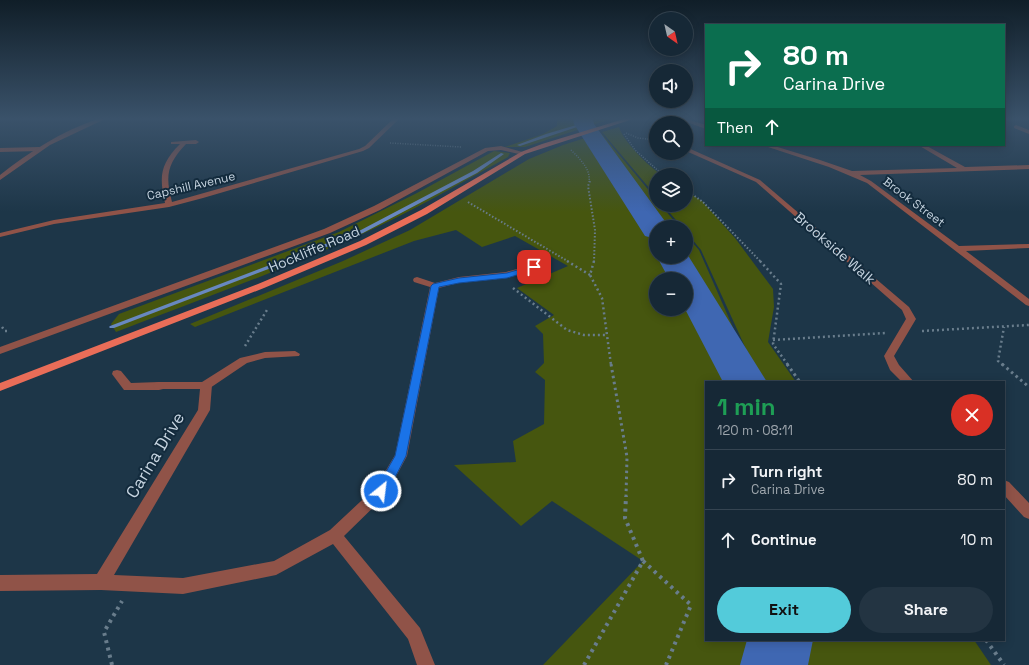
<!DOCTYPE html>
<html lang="en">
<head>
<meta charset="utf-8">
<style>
  :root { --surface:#162836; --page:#233442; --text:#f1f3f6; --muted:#9ea6ad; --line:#354451; --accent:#53cbda }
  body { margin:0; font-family:"Space Grotesk",sans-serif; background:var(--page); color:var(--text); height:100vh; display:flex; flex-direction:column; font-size:15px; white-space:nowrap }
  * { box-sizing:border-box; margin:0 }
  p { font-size:13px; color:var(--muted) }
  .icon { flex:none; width:22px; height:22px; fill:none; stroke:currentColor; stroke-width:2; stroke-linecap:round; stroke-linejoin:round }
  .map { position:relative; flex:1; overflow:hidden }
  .drawer { position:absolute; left:705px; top:381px; width:300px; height:260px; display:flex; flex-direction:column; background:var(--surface); border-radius:0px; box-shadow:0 2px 10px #0003,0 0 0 1px var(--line) }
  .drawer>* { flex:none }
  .guide { position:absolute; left:705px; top:24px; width:300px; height:122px; border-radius:0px; box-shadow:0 2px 10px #0003,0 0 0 1px var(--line); background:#0b6e4f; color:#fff; overflow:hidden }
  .needle { width:26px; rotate:146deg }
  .buttons { position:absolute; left:649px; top:12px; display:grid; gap:8px }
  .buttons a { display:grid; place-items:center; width:44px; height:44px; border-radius:50%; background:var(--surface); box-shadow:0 2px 10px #0003,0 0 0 1px var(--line); font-size:20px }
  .pin { position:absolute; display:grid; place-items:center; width:34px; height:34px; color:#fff; margin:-17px; border-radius:8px; box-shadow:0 2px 6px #0006 }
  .me { position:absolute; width:44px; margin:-22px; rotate:29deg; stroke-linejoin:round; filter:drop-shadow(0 0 3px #0008) }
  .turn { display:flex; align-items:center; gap:14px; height:84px; padding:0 12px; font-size:18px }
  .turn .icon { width:52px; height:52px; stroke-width:2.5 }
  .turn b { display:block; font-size:28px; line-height:34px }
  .then { display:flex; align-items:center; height:38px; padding:0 12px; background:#0003; gap:8px; font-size:15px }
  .round { display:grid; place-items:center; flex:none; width:42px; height:42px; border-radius:21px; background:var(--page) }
  .overview { display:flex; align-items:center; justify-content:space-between; height:68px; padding:0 12px }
  h1 { font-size:24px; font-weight:700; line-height:30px; color:#1e9e55 }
  .cta { display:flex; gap:8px; margin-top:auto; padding:8px 12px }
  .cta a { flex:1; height:46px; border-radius:24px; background:var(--accent); color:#111; font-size:16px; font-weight:700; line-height:46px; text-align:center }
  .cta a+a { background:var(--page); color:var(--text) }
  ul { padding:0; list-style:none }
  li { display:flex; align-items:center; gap:12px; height:60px; padding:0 12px; border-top:1px solid var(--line) }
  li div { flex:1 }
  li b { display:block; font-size:15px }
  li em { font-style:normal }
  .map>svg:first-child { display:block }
  .green { fill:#46560f; fill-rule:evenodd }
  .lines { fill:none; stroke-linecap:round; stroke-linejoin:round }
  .stream { fill:#6888c0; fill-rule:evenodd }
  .river { fill:#3f67b2; fill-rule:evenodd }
  .path-far4 { stroke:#697d8c; stroke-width:1.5; stroke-dasharray:1 1.5; stroke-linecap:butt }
  .path-far3 { stroke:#697d8c; stroke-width:2; stroke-dasharray:1.5 2; stroke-linecap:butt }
  .path-far2 { stroke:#697d8c; stroke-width:2.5; stroke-dasharray:2 3; stroke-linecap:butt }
  .path-far1 { stroke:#697d8c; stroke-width:3; stroke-dasharray:2.5 3.5; stroke-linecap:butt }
  .path { stroke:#697d8c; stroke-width:4; stroke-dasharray:3 4.5; stroke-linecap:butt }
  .service { fill:#905348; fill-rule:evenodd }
  .minor { fill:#905348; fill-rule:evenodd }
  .tertiary { fill:#905348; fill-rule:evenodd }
  .primary { fill:#e96d58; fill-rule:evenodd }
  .route { fill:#1a73e8; stroke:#114b97 }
  .labels { text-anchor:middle; stroke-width:4; stroke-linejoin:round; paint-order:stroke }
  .far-street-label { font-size:12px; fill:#c6d4e0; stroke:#132b3d }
  .street-label { font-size:14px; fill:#c6d4e0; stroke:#132b3d }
  .near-street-label { font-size:17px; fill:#c6d4e0; stroke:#132b3d }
</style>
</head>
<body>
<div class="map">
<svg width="1029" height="665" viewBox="0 0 1029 665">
  <rect width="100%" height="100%" fill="#1d3648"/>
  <path class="green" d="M 557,119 L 611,119 L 525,147 L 505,147 L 543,134 L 557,126 Z
    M 619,127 C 623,141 649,167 662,175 L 656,175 L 656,196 L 602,132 Z
    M 601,133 L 656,199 L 656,205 L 661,205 L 679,227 L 656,227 L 656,257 L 686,257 L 686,235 L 699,250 L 757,382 L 706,382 L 706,640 L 778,640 L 771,665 L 543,665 L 643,561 L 552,501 L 521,526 L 454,465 L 516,462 L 513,441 L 544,424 L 545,380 L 535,372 L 544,363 L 543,334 L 535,326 L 554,315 L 517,288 L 568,266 L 515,236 L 482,247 L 456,230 L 414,241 L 195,327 L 190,324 L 343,261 L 410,230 L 529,159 L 563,145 ZM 656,279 L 686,279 L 686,309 L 656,309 Z
    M 494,151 L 510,153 L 508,157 C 459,184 409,213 358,236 C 279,271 197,301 116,332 L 111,324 L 119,314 L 339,232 L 417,193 Z
    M 686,191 L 702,201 L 735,238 L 773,289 L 774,307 L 768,342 L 796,382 L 761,382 L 701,250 L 686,232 L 686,227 L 682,227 L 663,205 L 686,205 Z
    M 784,640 L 974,640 L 991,665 L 778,665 Z"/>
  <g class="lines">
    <path class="stream" d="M 583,123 L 586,124 L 520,146 L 517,145 L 546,134 Z
      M 501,153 L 504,154 L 477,173 L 363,233 L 114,328 L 110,328 L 109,327 L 110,326 L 359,231 L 473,171 Z"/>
    <path class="river" d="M 573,119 L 593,119 L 594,124 L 667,224 L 669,227 L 656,227 L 656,239 L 645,236 L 574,124 Z
      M 686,252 L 689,257 L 767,382 L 723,382 L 685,309 L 686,309 L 686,279 L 669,279 L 657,257 L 686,257 Z
      M 747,640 L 813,640 L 808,665 L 740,665 Z"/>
    <path class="path-far4" d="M 626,133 L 638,138 L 656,140
      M 624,134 L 635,150 L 663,175
      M 390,143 L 461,147
      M 571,150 C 580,159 591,169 589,182"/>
    <path class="path-far3" d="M 590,181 L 588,186 L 595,230 L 594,262
      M 686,190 L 703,202 L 761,262
      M 468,202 L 569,262"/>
    <path class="path-far2" d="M 567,261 L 590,275
      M 594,261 L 590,275 L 602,298 L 611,365
      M 760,261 L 781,284 L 773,344 L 788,365
      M 513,288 L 567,330 L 584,335 L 606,335
      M 2,327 L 5,331 L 7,331
      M 922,331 L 1029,325
      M 773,340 L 885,333
      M 245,346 L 267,310
      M 1003,365 L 998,361 L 1004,327"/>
    <path class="path-far1" d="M 611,364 L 627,457 L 626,497
      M 787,364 L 800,382
      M 1002,364 L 1029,387"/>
    <path class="path" d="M 643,561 L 691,605 L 666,665
      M 986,640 L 1004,665
      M 112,665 L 104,632 L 122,601
      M 584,665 L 643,561 L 625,518 L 626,496"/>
    <path class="service" d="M 534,264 L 537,265 L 538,267 L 537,269 L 507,278 L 459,283 L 455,280 L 459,277 L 506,272 Z
      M 295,351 L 300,354 L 299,356 L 265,358 L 247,363 L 210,388 L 202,388 L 200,385 L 202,382 L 240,358 L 265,352 Z
      M 117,370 L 121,371 L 131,383 L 159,382 L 163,383 L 165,386 L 163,389 L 159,390 L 124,390 L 112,374 L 113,371 Z"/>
    <path class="minor" d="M 393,119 L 399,119 L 369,148 L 363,151 L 203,198 L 169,207 L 54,224 L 0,237 L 0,233 L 54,220 L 165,203 C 159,177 160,164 180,144 L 171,144 L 171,142 L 196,140 L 199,142 L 196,144 L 186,144 C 167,164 165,176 172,202 L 359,149 L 365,146 Z
      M 678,119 L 686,119 L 706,125 L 706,129 Z
      M 1016,125 L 1029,130 L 1029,134 L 1014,128 L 1014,126 Z
      M 762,145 L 771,145 L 820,160 L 852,171 L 957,168 L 918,145 L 925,145 L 965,167 L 1029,165 L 1029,169 L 860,175 L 871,181 L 959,246 L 1029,244 L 1029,248 L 966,251 L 1029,299 L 1029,306 L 1026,305 L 867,183 L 829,167 Z
      M 501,146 L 526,153 L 523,155 L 501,150 L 488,151 L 380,210 L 330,233 L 0,354 L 0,347 L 324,229 L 374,206 L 485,148 Z
      M 686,147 L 760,180 L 909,307 L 916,319 L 894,356 L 899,365 L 914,382 L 902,382 L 890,370 L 884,356 L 906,319 L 902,310 L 756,182 L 686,151 Z
      M 0,148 L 39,147 L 42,149 L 39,151 L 0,152 Z
      M 417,277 L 435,283 L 459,277 L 463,280 L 462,282 L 439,288 L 407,456 L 386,495 L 344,536 L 420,628 L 435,665 L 417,665 L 408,639 L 333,544 L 276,575 L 183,594 L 101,590 L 0,591 L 0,575 L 97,574 L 198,410 L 200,389 L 155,389 L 153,386 L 155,383 L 159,382 L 210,382 L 212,385 L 210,410 L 114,575 L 183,578 L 274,561 L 330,530 L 376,487 L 395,455 L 430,287 L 414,282 L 413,280 L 414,278 Z
      M 1004,480 L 1009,482 L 1029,503 L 1029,519 L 1024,517 L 1004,495 Z"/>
    <path class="tertiary" d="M 97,119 L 105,119 L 50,145 L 0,180 L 0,175 C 30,151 61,132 97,119 Z"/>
    <path class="primary" d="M 624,119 L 633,119 L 525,154 L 427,214 L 366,245 L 264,288 L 0,391 L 0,383 L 258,284 L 360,241 L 421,210 L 521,152 L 542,144 Z"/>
  </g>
  <linearGradient id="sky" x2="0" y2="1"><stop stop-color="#101e28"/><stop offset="0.56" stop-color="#3a526a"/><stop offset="1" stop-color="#3a526a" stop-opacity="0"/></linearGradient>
  <rect width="1029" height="212" fill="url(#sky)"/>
  <path class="route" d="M 534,265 L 538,267 L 537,269 L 507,278 L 459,283 L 439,287 L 406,456 L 386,495 L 381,496 L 377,495 L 375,491 L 395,456 L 431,286 L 433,284 L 459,278 L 507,273 Z"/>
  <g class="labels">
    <g class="far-street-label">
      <text transform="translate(191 186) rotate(-13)" y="4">Capshill Avenue</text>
      <text transform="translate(914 202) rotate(37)" y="4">Brook Street</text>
    </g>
    <g class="street-label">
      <text transform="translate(835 248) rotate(41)" y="5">Brookside Walk</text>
      <text transform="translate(314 249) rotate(-23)" y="5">Hockliffe Road</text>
    </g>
    <g class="near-street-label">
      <text transform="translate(155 455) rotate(-59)" y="6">Carina Drive</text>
    </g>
  </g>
</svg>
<div class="buttons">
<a><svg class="needle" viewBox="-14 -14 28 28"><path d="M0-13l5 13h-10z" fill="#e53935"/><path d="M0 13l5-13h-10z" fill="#9ea6ad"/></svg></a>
<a><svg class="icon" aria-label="sound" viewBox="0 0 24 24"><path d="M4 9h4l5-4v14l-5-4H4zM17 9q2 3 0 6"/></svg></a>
<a><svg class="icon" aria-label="search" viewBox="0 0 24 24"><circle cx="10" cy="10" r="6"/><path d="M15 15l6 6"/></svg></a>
<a><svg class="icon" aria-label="layers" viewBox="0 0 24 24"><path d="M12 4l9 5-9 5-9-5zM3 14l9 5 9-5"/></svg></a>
<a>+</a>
<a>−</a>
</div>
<div class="pin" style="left:534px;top:267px;background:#d93025"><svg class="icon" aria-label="arrive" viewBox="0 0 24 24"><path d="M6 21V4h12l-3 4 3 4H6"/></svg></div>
<svg class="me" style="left:381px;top:491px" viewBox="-20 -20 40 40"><circle r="17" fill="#1a73e8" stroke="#fff" stroke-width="3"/><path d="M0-11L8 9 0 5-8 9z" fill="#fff"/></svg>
<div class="guide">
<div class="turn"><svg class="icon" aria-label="right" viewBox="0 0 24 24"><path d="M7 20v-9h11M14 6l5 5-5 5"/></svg><div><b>80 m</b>Carina Drive</div></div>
<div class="then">Then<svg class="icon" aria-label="ahead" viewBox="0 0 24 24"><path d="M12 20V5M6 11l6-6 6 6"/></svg></div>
</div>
<section class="drawer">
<div class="overview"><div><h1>1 min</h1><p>120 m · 08:11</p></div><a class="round" style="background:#d93025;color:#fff"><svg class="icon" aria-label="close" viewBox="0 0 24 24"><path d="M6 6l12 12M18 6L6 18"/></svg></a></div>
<ul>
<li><svg class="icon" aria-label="right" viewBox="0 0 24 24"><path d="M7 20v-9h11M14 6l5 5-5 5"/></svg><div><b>Turn right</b><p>Carina Drive</p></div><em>80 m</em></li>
<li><svg class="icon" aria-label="ahead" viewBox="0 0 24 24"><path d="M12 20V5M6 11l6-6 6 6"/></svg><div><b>Continue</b></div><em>10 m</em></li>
</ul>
<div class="cta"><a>Exit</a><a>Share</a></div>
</section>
</div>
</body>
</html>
